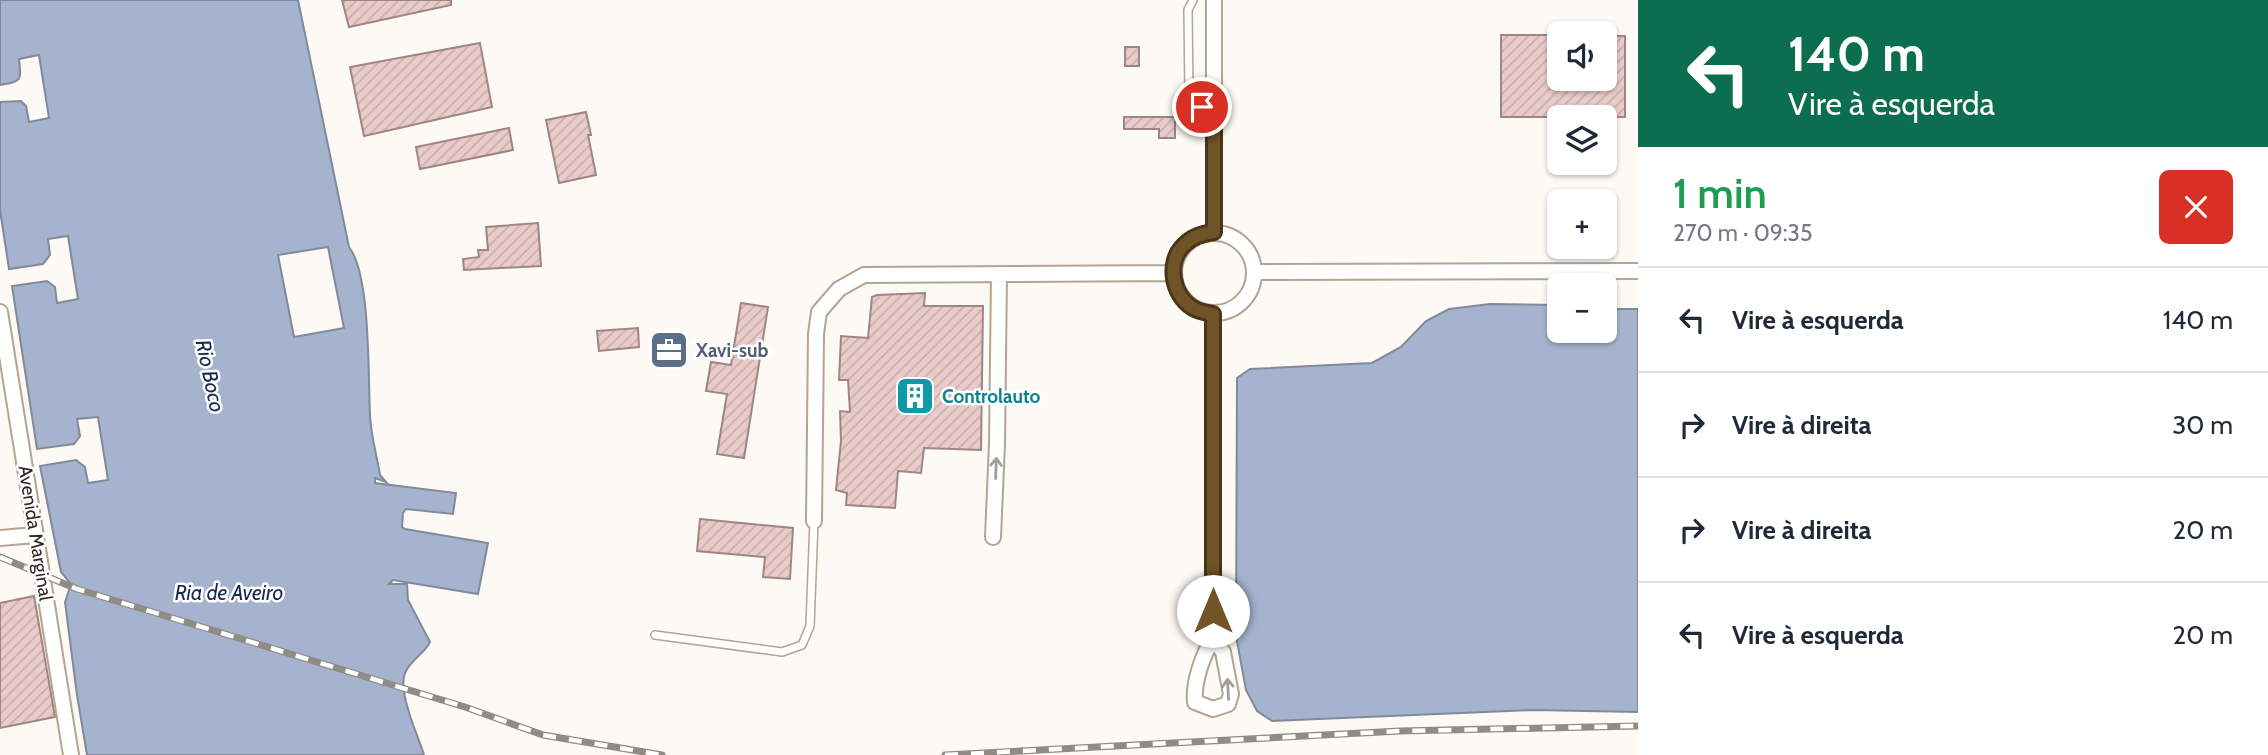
<!DOCTYPE html>
<html lang="pt">
<head>
<meta charset="utf-8">
<style>
  :root { --surface:#fff; --page:#f6f6f7; --text:#1f2937; --muted:#747a83; --line:#e0e1e3 }
  body { margin:0; font-family:Cabin,sans-serif; background:var(--page); color:var(--text); height:100vh; display:flex; flex-direction:column; font-size:26px; white-space:nowrap }
  * { box-sizing:border-box; margin:0 }
  p { font-size:23px; color:var(--muted) }
  .icon { flex:none; width:38px; height:38px; fill:none; stroke:currentColor; stroke-width:2; stroke-linecap:round; stroke-linejoin:round }
  .map { position:relative; flex:1; overflow:hidden }
  .side { display:flex; flex-direction:column; background:var(--surface); width:630px }
  .side>* { flex:none }
  .banner { background:#0b6e4f; color:#fff; overflow:hidden }
  .controls { position:absolute; left:1547px; top:21px; display:grid; gap:14px }
  .controls a { display:grid; place-items:center; width:70px; height:70px; border-radius:10px; background:var(--surface); box-shadow:0 2px 5px #0004; font-size:35px }
  .pin { position:absolute; display:grid; place-items:center; width:60px; height:60px; color:#fff; margin:-30px; border:4px solid #fff; border-radius:50%; box-shadow:0 2px 7px #0007 }
  .me { position:absolute; width:77px; margin:-38px; rotate:0deg; stroke-linejoin:round; filter:drop-shadow(0 0 5px #0008) }
  .turn { display:flex; align-items:center; gap:24px; height:147px; padding:0 35px; font-size:32px }
  .turn .icon { width:91px; height:91px; stroke-width:2.5 }
  .turn b { display:block; font-size:49px; line-height:60px }
  .round { display:grid; place-items:center; flex:none; width:74px; height:74px; border-radius:10px; background:var(--page) }
  .overview { display:flex; align-items:center; justify-content:space-between; height:119px; padding:0 35px }
  h1 { font-size:42px; font-weight:600; line-height:52px; color:#1e9e55 }
  ul { padding:0; list-style:none }
  li { display:flex; align-items:center; gap:21px; height:105px; padding:0 35px; border-top:2px solid var(--line) }
  li div { flex:1 }
  li b { display:block; font-size:26px }
  li em { font-style:normal }
  main { display:flex; flex:1; min-height:0 }
  .map>svg:first-child { display:block }
  .water { fill:#a5b3cf; stroke:#81899a; stroke-width:2; fill-rule:evenodd }
  .building { fill:url(#building-hatch); stroke:#9f8583; stroke-width:2 }
  .lines { fill:none; stroke-linecap:round; stroke-linejoin:round }
  .service-casing { stroke:#b4a491; stroke-width:10 }
  .minor-casing { stroke:#b4a491; stroke-width:18 }
  .service { stroke:#fff; stroke-width:7 }
  .minor { stroke:#fff; stroke-width:14 }
  .rail-casing { stroke:#918b86; stroke-width:7 }
  .rail { stroke:#fff; stroke-width:4.5; stroke-dasharray:13; stroke-linecap:butt }
  .oneway { stroke:#a19e9b }
  .route-casing { stroke:#493619; stroke-width:18 }
  .route { stroke:#705326; stroke-width:12 }
  .labels { text-anchor:middle; stroke-width:5; stroke-linejoin:round; paint-order:stroke }
  .service-label { font-size:19px; font-weight:bold; fill:#4e5e75; stroke:#fff; text-anchor:start }
  .culture-label { font-size:19px; font-weight:bold; fill:#0d838f; stroke:#fff; text-anchor:start }
  .street-label { font-size:19px; fill:#2e2720; stroke:#fff }
  .water-label { font-size:21px; font-style:italic; fill:#1a2b51; stroke:#fff }
</style>
</head>
<body>
<main>
<div class="map">
<svg width="1638" height="755" viewBox="0 0 1638 755">
  <defs>
    <pattern id="building-hatch" width="6" height="6" patternUnits="userSpaceOnUse" patternTransform="scale(1.75)"><rect width="6" height="6" fill="#e9ccca"/><path d="M-1 1l2-2M0 6l6-6M5 7l2-2" fill="none" stroke="#c8afad"/></pattern>
  </defs>
  <rect width="100%" height="100%" fill="#fdf9f5"/>
  <path class="water" d="M 0,0 L 298,0 L 349,247 C 371,275 368,378 370,416 C 371,436 377,456 380,475 L 386,482 L 375,478 L 375,483 L 456,493 L 453,514 L 406,509 L 403,513 L 402,527 L 405,529 L 488,543 L 478,594 L 393,580 L 389,584 L 407,584 L 408,600 L 430,642 C 424,654 412,659 406,671 C 396,690 418,735 424,755 L 87,755 L 77,695 L 65,602 L 71,584 L 61,572 L 40,466 L 76,460 L 85,467 L 88,483 L 108,480 L 98,417 L 77,419 L 80,436 L 74,444 L 37,449 L 12,286 L 47,281 L 55,287 L 57,303 L 78,299 L 68,236 L 48,239 L 50,255 L 43,264 L 9,269 L 0,210 L 0,102 L 21,101 L 26,106 L 29,122 L 49,118 L 39,55 L 19,59 C 21,80 23,82 0,85 ZM 328,247 L 344,328 L 294,337 L 278,255 Z
    M 1490,304 L 1559,305 L 1559,331 L 1605,331 L 1605,309 L 1638,309 L 1638,712 L 1534,710 L 1272,721 L 1257,711 L 1246,690 L 1236,636 L 1237,378 L 1250,369 L 1372,363 L 1401,347 L 1426,321 L 1449,309 Z"/>
  <path class="building" d="M 342,0 L 451,0 L 451,5 L 349,27 Z
    M 1501,35 L 1559,35 L 1559,79 L 1605,79 L 1605,36 L 1625,36 L 1625,117 L 1501,117 Z
    M 480,43 L 492,107 L 364,136 L 350,67 Z
    M 1125,47 L 1139,47 L 1139,66 L 1125,66 Z
    M 586,112 L 591,135 L 588,135 L 596,175 L 559,183 L 546,120 Z
    M 1124,117 L 1175,117 L 1175,138 L 1159,138 L 1159,129 L 1124,129 Z
    M 509,128 L 513,150 L 420,169 L 416,147 Z
    M 538,223 L 541,266 L 464,270 L 463,259 L 479,257 L 478,250 L 488,250 L 486,227 Z
    M 925,293 L 924,306 L 983,306 L 981,450 L 924,448 L 921,473 L 898,471 L 895,508 L 846,505 L 847,493 L 836,490 L 841,441 L 840,411 L 850,412 L 848,380 L 839,380 L 841,336 L 868,338 L 872,297 L 877,295 Z
    M 741,303 L 768,307 L 744,458 L 717,454 L 727,394 L 706,391 L 711,362 L 731,365 Z
    M 638,328 L 639,347 L 599,351 L 597,331 Z
    M 700,519 L 793,528 L 790,579 L 763,577 L 765,557 L 697,551 Z
    M 34,596 L 55,717 L 0,728 L 0,603 Z"/>
  <g class="lines">
    <defs>
      <path id="service" d="M 1193,0 L 1188,10 L 1189,96 L 1214,118
        M 655,635 L 782,652 L 802,645 L 810,626 L 814,521"/>
      <path id="minor" d="M 1214,231 L 1214,0
        M1174 273a40 40 0 1 1 80 0a40 40 0 1 1-80 0Z
        M 1254,272 L 1638,271
        M 0,312 L 71,755
        M 814,521 L 816,334 L 819,312 L 839,289 L 864,275 L 1174,273
        M 993,537 L 997,444 L 999,274
        M 0,538 L 35,535
        M 1213,638 L 1223,652 L 1231,694 L 1228,704 L 1213,709 L 1195,702 C 1193,682 1203,655 1213,638 L 1213,314"/>
    </defs>
    <use href="#service" class="service-casing"/>
    <use href="#minor" class="minor-casing"/>
    <use href="#service" class="service"/>
    <use href="#minor" class="minor"/>
    <defs>
      <path id="rail" d="M 0,557 L 77,589 L 465,707 L 543,735 L 662,755
        M 945,755 L 1400,731 L 1638,726"/>
    </defs>
    <use href="#rail" class="rail-casing"/>
    <use href="#rail" class="rail"/>
  </g>
  <defs><path id="oneway-shaft" d="M-6 0H5M1.5-3L5.5 0L1.5 3" fill="none" stroke-width="1.6" stroke-linecap="round" stroke-linejoin="round" transform="scale(1.75)"/></defs>
  <g class="oneway">
    <use href="#oneway-shaft" transform="translate(996 468) rotate(-88)"/>
    <use href="#oneway-shaft" transform="translate(1228 689) rotate(-93)"/>
  </g>
  <g class="lines">
    <defs>
      <path id="route" d="M 1202,107 L 1214,119 L 1214,232 C 1202,234 1193,236 1184,245 C 1165,263 1173,300 1197,310 C 1202,312 1208,313 1213,314 L 1213,611"/>
    </defs>
    <use href="#route" class="route-casing"/>
    <use href="#route" class="route"/>
  </g>
  <defs>
    <symbol id="office-square" viewBox="-11 -11 22 22"><rect x="-9" y="-9" width="18" height="18" rx="4" fill="#5c6f8a" stroke="#fff"/><path d="M-6-3h4V-5.5h4V-3h4V5H-6ZM-1-4.5V-3h2v-1.5ZM-6 0V1H6V0Z" fill="#fff"/></symbol>
    <symbol id="building-square" viewBox="-11 -11 22 22"><rect x="-9" y="-9" width="18" height="18" rx="4" fill="#0f9aa8" stroke="#fff"/><path d="M-4-6H4V6H1V3H-1V6H-4ZM-2.5-4.3h1.7v1.8h-1.7ZM.8-4.3h1.7v1.8H.8ZM-2.5-1h1.7V.8h-1.7ZM.8-1h1.7V.8H.8Z" fill="#fff"/></symbol>
  </defs>
  <g fill-rule="evenodd">
    <use href="#office-square" x="647" y="328" width="44" height="44"/>
    <use href="#building-square" x="893" y="374" width="44" height="44"/>
  </g>
  <g class="labels">
    <g class="service-label">
      <text x="696" y="357">Xavi-sub</text>
    </g>
    <g class="culture-label">
      <text x="942" y="403">Controlauto</text>
    </g>
    <g class="street-label">
      <text transform="translate(36 533) rotate(81)" y="7">Avenida Marginal</text>
    </g>
    <g class="water-label">
      <text transform="translate(210 376) rotate(78)" y="7">Rio Boco</text>
      <text x="229" y="600">Ria de Aveiro</text>
    </g>
  </g>
</svg>
<div class="controls">
<a><svg class="icon" aria-label="sound" viewBox="0 0 24 24"><path d="M4 9h4l5-4v14l-5-4H4zM17 9q2 3 0 6"/></svg></a>
<a><svg class="icon" aria-label="layers" viewBox="0 0 24 24"><path d="M12 4l9 5-9 5-9-5zM3 14l9 5 9-5"/></svg></a>
<a>+</a>
<a>−</a>
</div>
<div class="pin" style="left:1202px;top:107px;background:#d93025"><svg class="icon" aria-label="arrive" viewBox="0 0 24 24"><path d="M6 21V4h12l-3 4 3 4H6"/></svg></div>
<svg class="me" style="left:1213px;top:611px" viewBox="-20 -20 40 40"><circle r="19" fill="#fff"/><path d="M0-13L10 11 0 6-10 11z" fill="#705326"/></svg>
</div>
<section class="side">
<div class="banner">
<div class="turn"><svg class="icon" aria-label="left" viewBox="0 0 24 24"><path d="M17 20v-9H6M10 6l-5 5 5 5"/></svg><div><b>140 m</b>Vire à esquerda</div></div>
</div>
<div class="overview"><div><h1>1 min</h1><p>270 m · 09:35</p></div><a class="round" style="background:#d93025;color:#fff"><svg class="icon" aria-label="close" viewBox="0 0 24 24"><path d="M6 6l12 12M18 6L6 18"/></svg></a></div>
<ul>
<li><svg class="icon" aria-label="left" viewBox="0 0 24 24"><path d="M17 20v-9H6M10 6l-5 5 5 5"/></svg><div><b>Vire à esquerda</b></div><em>140 m</em></li>
<li><svg class="icon" aria-label="right" viewBox="0 0 24 24"><path d="M7 20v-9h11M14 6l5 5-5 5"/></svg><div><b>Vire à direita</b></div><em>30 m</em></li>
<li><svg class="icon" aria-label="right" viewBox="0 0 24 24"><path d="M7 20v-9h11M14 6l5 5-5 5"/></svg><div><b>Vire à direita</b></div><em>20 m</em></li>
<li><svg class="icon" aria-label="left" viewBox="0 0 24 24"><path d="M17 20v-9H6M10 6l-5 5 5 5"/></svg><div><b>Vire à esquerda</b></div><em>20 m</em></li>
</ul>
</section>
</main>
</body>
</html>
